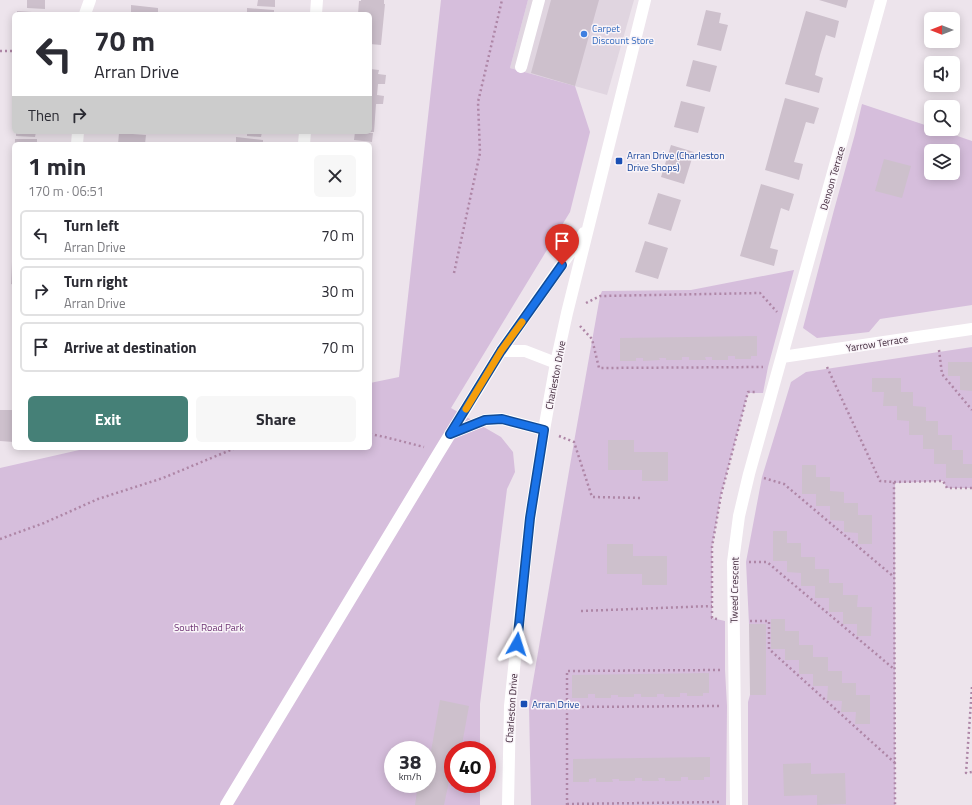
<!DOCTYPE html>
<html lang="en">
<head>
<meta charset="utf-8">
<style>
  :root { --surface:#fff; --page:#f7f7f7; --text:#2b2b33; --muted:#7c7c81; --line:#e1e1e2; --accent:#458077 }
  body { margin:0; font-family:"Titillium Web",sans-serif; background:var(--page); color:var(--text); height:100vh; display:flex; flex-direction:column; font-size:15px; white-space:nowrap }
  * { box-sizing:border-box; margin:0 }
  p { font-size:13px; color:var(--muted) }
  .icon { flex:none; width:22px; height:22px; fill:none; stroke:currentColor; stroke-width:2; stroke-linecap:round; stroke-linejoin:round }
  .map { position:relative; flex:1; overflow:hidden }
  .panel { position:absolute; left:12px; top:142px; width:360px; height:308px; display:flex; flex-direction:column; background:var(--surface); border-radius:6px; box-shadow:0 2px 10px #0003 }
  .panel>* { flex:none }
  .guide { position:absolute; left:12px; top:12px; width:360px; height:122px; border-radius:6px; box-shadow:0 2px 10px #0003; background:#fff; color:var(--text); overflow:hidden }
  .needle { width:26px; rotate:270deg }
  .tools { position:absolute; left:924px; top:12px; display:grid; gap:8px }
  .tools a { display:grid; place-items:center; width:36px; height:36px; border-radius:6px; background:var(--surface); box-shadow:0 2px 10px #0003; font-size:20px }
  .speed { position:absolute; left:384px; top:741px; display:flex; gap:8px; font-size:20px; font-weight:700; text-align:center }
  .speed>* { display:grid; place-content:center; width:52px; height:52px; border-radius:50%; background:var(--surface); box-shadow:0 2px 10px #0003; line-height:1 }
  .speed small { font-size:10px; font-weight:400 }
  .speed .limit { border:6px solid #d22; background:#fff; color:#111 }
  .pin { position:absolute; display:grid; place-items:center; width:34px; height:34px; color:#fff; margin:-41px -17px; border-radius:50% 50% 50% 0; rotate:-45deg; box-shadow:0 0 4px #0007 }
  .pin .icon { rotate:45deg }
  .me { position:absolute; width:44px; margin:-22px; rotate:6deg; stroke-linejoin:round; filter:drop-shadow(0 0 3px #0008) }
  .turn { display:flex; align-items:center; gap:14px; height:84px; padding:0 16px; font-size:18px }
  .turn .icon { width:52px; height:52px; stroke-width:2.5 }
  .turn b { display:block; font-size:28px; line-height:34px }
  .then { display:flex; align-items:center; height:38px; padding:0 16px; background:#0003; gap:8px; font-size:15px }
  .round { display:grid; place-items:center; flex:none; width:42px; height:42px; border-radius:6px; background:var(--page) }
  .headline { display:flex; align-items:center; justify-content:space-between; height:68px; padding:0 16px }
  h1 { font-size:24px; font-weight:700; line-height:30px }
  .cta { display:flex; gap:8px; margin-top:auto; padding:8px 16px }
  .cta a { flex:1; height:46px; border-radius:6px; background:var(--accent); color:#fff; font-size:16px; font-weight:700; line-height:46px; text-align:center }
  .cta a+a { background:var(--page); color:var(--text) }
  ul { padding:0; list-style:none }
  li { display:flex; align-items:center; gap:12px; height:50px; margin:0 8px 6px; padding:0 8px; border:2px solid var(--line); border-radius:6px }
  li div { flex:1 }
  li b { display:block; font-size:15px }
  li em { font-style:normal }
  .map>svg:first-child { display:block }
  .built { fill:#e0d5e0 }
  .green { fill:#d6bedc; fill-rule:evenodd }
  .building { fill:#cdc0cc }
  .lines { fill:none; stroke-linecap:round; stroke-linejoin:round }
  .path { stroke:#ae86a6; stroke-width:2.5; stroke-dasharray:2 3; stroke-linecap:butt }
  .minor { stroke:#fff; stroke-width:12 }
  .route-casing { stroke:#114b97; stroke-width:10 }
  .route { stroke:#1a73e8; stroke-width:7 }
  .slow { stroke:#f59e0b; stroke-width:7 }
  .shop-dot { fill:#3f7fe0; stroke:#f9f4f9; stroke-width:1.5 }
  .transit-dot { fill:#1a4fb4; stroke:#f9f4f9; stroke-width:1.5 }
  .labels { text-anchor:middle; stroke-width:3; stroke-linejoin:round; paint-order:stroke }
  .shop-label { font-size:10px; fill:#366cbe; stroke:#f9f4f9; text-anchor:start }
  .transit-label { font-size:10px; fill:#164399; stroke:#f9f4f9; text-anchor:start }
  .street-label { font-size:10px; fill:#3d2437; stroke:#f9f4f9 }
  .park-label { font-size:10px; fill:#6c3172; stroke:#f9f4f9 }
</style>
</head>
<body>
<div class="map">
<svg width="972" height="805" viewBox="0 0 972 805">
  <rect width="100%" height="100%" fill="#ede4ec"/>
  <path class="built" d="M 528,0 L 634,0 L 607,95 L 510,68 Z"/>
  <path class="green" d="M 441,0 L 528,0 L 510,68 L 575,86 L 590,132 L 570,212 L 451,408 L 501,437 L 513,452 L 515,472 L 507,489 L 480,704 L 480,750 L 453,750 L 453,784 L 480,784 L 480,805 L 0,805 L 0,468 L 88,448 L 370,448 L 370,383 L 399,377 ZM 393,750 L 427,750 L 427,784 L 393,784 Z
    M 862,104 L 931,127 L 931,129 L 937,129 L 972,141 L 972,305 L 880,319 L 869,332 L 817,338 L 803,328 L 834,210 L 855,134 ZM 931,151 L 953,151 L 953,173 L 931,173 Z
    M 794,270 L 768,367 L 763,393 L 748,393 L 721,495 L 712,547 L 712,618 L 725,621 L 725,670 L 727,706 L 726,805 L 531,805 L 529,705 L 574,442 L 600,296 L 602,291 L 691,290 Z
    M 972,347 L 972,488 L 947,488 L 943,481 L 895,483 L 895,805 L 748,805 L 748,702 L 750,695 L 766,695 L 766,624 L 749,624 L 746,562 L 762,477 L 791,382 L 806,372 Z"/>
  <path class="building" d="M 27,0 L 45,0 L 45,9 L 27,8 Z
    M 258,0 L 275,0 L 275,7 L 257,6 Z
    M 361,0 L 384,0 L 384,4 L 385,4 L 381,45 L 370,44 L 370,14 L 358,14 L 359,1 L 361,1 Z
    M 551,0 L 599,0 L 575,86 L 531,73 Z
    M 819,0 L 848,0 L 846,8 Z
    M 131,5 L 158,8 L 158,14 L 131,14 Z
    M 247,8 L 274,10 L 274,14 L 247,14 Z
    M 706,10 L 721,13 L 719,23 L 728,25 L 721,51 L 697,45 Z
    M 17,11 L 47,13 L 47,14 L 17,14 Z
    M 806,11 L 839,21 L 835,38 L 826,35 L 820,55 L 815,75 L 823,78 L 819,93 L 785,84 Z
    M 693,60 L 717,66 L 710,92 L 686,86 Z
    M 370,69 L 379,70 L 378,74 L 386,75 L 385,84 L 378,84 L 377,95 L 384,96 L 383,104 L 376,104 L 374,132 L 370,132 Z
    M 785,98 L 819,108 L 814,124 L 806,122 L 794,162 L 803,164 L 799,180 L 765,170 Z
    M 681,101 L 705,107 L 698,133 L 674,127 Z
    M 16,132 L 36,132 L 35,137 L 16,136 Z
    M 247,132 L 262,132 L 261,137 L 247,136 Z
    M 355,132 L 373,133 L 372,142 L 354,140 Z
    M 119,133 L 146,135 L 145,144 L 118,144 Z
    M 236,137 L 263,140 L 263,144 L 236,144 Z
    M 15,139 L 37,139 L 37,144 L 15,144 Z
    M 671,145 L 694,152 L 684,184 L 661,177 Z
    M 884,159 L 911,166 L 902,198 L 875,191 Z
    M 761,184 L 794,194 L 789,211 L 781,208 L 770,248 L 778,250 L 774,266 L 740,256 Z
    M 658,193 L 681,200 L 671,231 L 648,224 Z
    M 645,241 L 668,248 L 658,279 L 635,272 Z
    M 12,262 L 14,262 L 14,285 L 11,284 Z
    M 12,311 L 14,311 L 14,341 L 12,341 Z
    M 757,336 L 757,356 L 751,356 L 751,359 L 735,359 L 735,356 L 728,356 L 728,360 L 712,360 L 712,357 L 705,357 L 706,360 L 689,360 L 689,357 L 682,357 L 682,360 L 666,360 L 666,358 L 659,358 L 660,360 L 643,361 L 643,358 L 636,358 L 636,361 L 620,361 L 620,338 Z
    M 948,362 L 972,362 L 972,391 L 960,390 L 960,376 L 948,376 Z
    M 872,378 L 901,378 L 901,392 L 913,392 L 913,406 L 926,407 L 926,421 L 938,421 L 938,435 L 952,435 L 952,450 L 963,450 L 963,464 L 972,464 L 972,478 L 946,478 L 946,464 L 934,464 L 934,449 L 923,449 L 923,435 L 909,435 L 909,421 L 897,420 L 897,406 L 883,406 L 884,392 L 872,392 Z
    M 0,410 L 14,410 L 14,442 L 0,441 Z
    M 608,440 L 634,440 L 634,452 L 668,452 L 668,481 L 642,481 L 642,470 L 608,470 Z
    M 802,465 L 816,465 L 816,477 L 830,477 L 830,491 L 844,492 L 844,503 L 858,503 L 858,515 L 872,515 L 872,544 L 858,544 L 858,533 L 844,532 L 844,521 L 830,520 L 830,506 L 816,506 L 816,494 L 802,494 Z
    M 773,531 L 787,531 L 787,543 L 801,543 L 801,557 L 815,557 L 815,569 L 829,569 L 829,583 L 843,583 L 843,595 L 858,595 L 857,607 L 872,607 L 871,636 L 857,636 L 857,624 L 843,624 L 843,612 L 829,612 L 829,598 L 815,598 L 815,586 L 801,586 L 801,573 L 787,572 L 787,561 L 773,561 Z
    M 607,544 L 633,544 L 633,556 L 667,556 L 667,585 L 642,585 L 642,574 L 607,574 Z
    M 771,619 L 785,619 L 785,631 L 799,631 L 799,645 L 813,645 L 813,657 L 828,657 L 828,671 L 842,671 L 842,683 L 856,683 L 856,695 L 870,695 L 870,724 L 855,724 L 856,712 L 841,712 L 842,701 L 827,700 L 828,686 L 813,686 L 813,674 L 799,674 L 799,660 L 785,660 L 785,649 L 771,649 Z
    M 749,624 L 766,624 L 766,695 L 750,695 Z
    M 709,673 L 709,693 L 703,693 L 703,696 L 687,696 L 687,693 L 680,693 L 680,697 L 664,697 L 664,694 L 657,694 L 657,697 L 641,697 L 641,694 L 634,694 L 634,697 L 618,697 L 618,695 L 611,695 L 611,698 L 595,698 L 595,694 L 588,694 L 588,698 L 572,698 L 572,675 Z
    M 440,700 L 469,706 L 461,750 L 453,750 L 453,762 L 444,805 L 415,805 L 418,784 L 427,784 L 427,757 L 430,757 Z
    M 710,757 L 710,777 L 704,777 L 704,780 L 688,780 L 688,777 L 681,777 L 681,781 L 665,781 L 665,778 L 658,778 L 659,781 L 642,781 L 642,778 L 635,778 L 635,781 L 619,781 L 619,779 L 612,779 L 613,782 L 596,782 L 596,778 L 589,779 L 589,782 L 573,782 L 573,759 Z
    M 811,763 L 811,774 L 845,773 L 846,804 L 817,805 L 817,795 L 784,796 L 783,764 Z"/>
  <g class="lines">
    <path class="path" d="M 0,51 L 14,51
      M 454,273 L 480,153 L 478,102 L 502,0
      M 586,303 L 600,296 L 760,293 L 777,312
      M 580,326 L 592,339 L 599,368 L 763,367
      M 939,350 L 942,374 L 972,410
      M 827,367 L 880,481 L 894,482 L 895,805
      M 370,434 L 385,437 L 424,447
      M 559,436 L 574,442 L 592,497 L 642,498
      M 764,478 L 784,484 L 894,577
      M 894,482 L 943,481 L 947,488 L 972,488
      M 0,539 L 44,523 L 98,499 L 163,478 L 233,449 L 238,448
      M 749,562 L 767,562 L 894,669
      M 581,611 L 712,606
      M 717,619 L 712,618 L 712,547 L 721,495 L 748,392 L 756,392
      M 750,621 L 769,621 L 769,649 L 895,763
      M 972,687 L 966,773 L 972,772
      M 567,707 L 720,706
      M 567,804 L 721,802
      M 567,805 L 567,671 L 720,670"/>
    <path class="minor" d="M 85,14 L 90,0
      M 316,14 L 317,0
      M 521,67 L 539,0
      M 77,144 L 78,132
      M 304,144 L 305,132
      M 501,351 L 525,351 L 556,363
      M 782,357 L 972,329
      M 450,434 L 485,420 L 502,419 L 544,430
      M 226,805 L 438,454 L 501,351 L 584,233
      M 508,805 L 510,706 L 530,518 L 544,430 L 556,363 L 567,313 L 645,0
      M 736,805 L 733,562 L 739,516 L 749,474 L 881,0"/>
  </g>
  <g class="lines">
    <defs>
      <path id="route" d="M 517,644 L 530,518 L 544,430 L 502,419 L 485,420 L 450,434 L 501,351 L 562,265"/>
    </defs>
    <use href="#route" class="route-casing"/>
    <use href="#route" class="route"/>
    <path class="slow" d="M 466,409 L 501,351 L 522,322"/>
  </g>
  <circle class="shop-dot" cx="584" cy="34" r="4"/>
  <g class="transit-dot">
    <rect x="615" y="157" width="8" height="8" rx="2"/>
    <rect x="520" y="700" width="8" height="8" rx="2"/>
  </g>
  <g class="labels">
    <g class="shop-label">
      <text x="592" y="32">Carpet<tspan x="592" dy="12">Discount Store</tspan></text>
    </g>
    <g class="transit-label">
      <text x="627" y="159">Arran Drive (Charleston<tspan x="627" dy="12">Drive Shops)</tspan></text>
      <text x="532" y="708">Arran Drive</text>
    </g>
    <g class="street-label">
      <text transform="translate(832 178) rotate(-74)" y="4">Denoon Terrace</text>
      <text transform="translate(877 343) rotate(-9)" y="4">Yarrow Terrace</text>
      <text transform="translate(555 375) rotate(-79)" y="4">Charleston Drive</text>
      <text transform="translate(734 590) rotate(-89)" y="4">Tweed Crescent</text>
      <text transform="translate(511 708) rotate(-86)" y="4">Charleston Drive</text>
    </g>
    <g class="park-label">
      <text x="209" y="631">South Road Park</text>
    </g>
  </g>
</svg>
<div class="tools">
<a><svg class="needle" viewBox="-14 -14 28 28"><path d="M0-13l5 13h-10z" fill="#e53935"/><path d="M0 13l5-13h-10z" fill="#7c7c81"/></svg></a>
<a><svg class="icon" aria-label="sound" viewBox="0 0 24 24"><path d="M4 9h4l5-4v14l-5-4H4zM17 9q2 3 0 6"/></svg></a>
<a><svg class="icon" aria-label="search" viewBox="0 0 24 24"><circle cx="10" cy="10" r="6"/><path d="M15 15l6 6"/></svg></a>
<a><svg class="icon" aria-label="layers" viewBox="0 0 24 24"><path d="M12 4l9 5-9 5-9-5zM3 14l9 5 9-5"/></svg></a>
</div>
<div class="speed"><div>38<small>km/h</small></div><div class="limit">40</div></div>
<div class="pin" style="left:562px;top:265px;background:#d93025"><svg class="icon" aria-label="arrive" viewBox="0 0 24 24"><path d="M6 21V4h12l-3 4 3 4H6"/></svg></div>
<svg class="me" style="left:517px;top:644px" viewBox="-20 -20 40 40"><path d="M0-17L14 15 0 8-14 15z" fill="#1a73e8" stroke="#fff" stroke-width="4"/></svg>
<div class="guide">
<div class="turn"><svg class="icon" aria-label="left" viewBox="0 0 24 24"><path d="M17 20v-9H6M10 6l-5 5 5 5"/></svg><div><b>70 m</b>Arran Drive</div></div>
<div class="then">Then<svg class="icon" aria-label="right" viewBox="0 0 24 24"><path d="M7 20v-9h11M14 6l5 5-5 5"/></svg></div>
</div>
<section class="panel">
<div class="headline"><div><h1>1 min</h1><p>170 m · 06:51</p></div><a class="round"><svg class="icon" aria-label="close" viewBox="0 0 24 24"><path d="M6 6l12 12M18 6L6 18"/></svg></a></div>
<ul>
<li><svg class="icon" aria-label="left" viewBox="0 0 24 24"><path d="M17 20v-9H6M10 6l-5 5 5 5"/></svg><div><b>Turn left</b><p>Arran Drive</p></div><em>70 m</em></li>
<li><svg class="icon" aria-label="right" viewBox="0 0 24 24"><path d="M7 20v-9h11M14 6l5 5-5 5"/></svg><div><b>Turn right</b><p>Arran Drive</p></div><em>30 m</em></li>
<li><svg class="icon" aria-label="arrive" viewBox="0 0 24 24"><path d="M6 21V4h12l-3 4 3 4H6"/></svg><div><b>Arrive at destination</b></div><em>70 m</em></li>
</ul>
<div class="cta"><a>Exit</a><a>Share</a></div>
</section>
</div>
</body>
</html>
